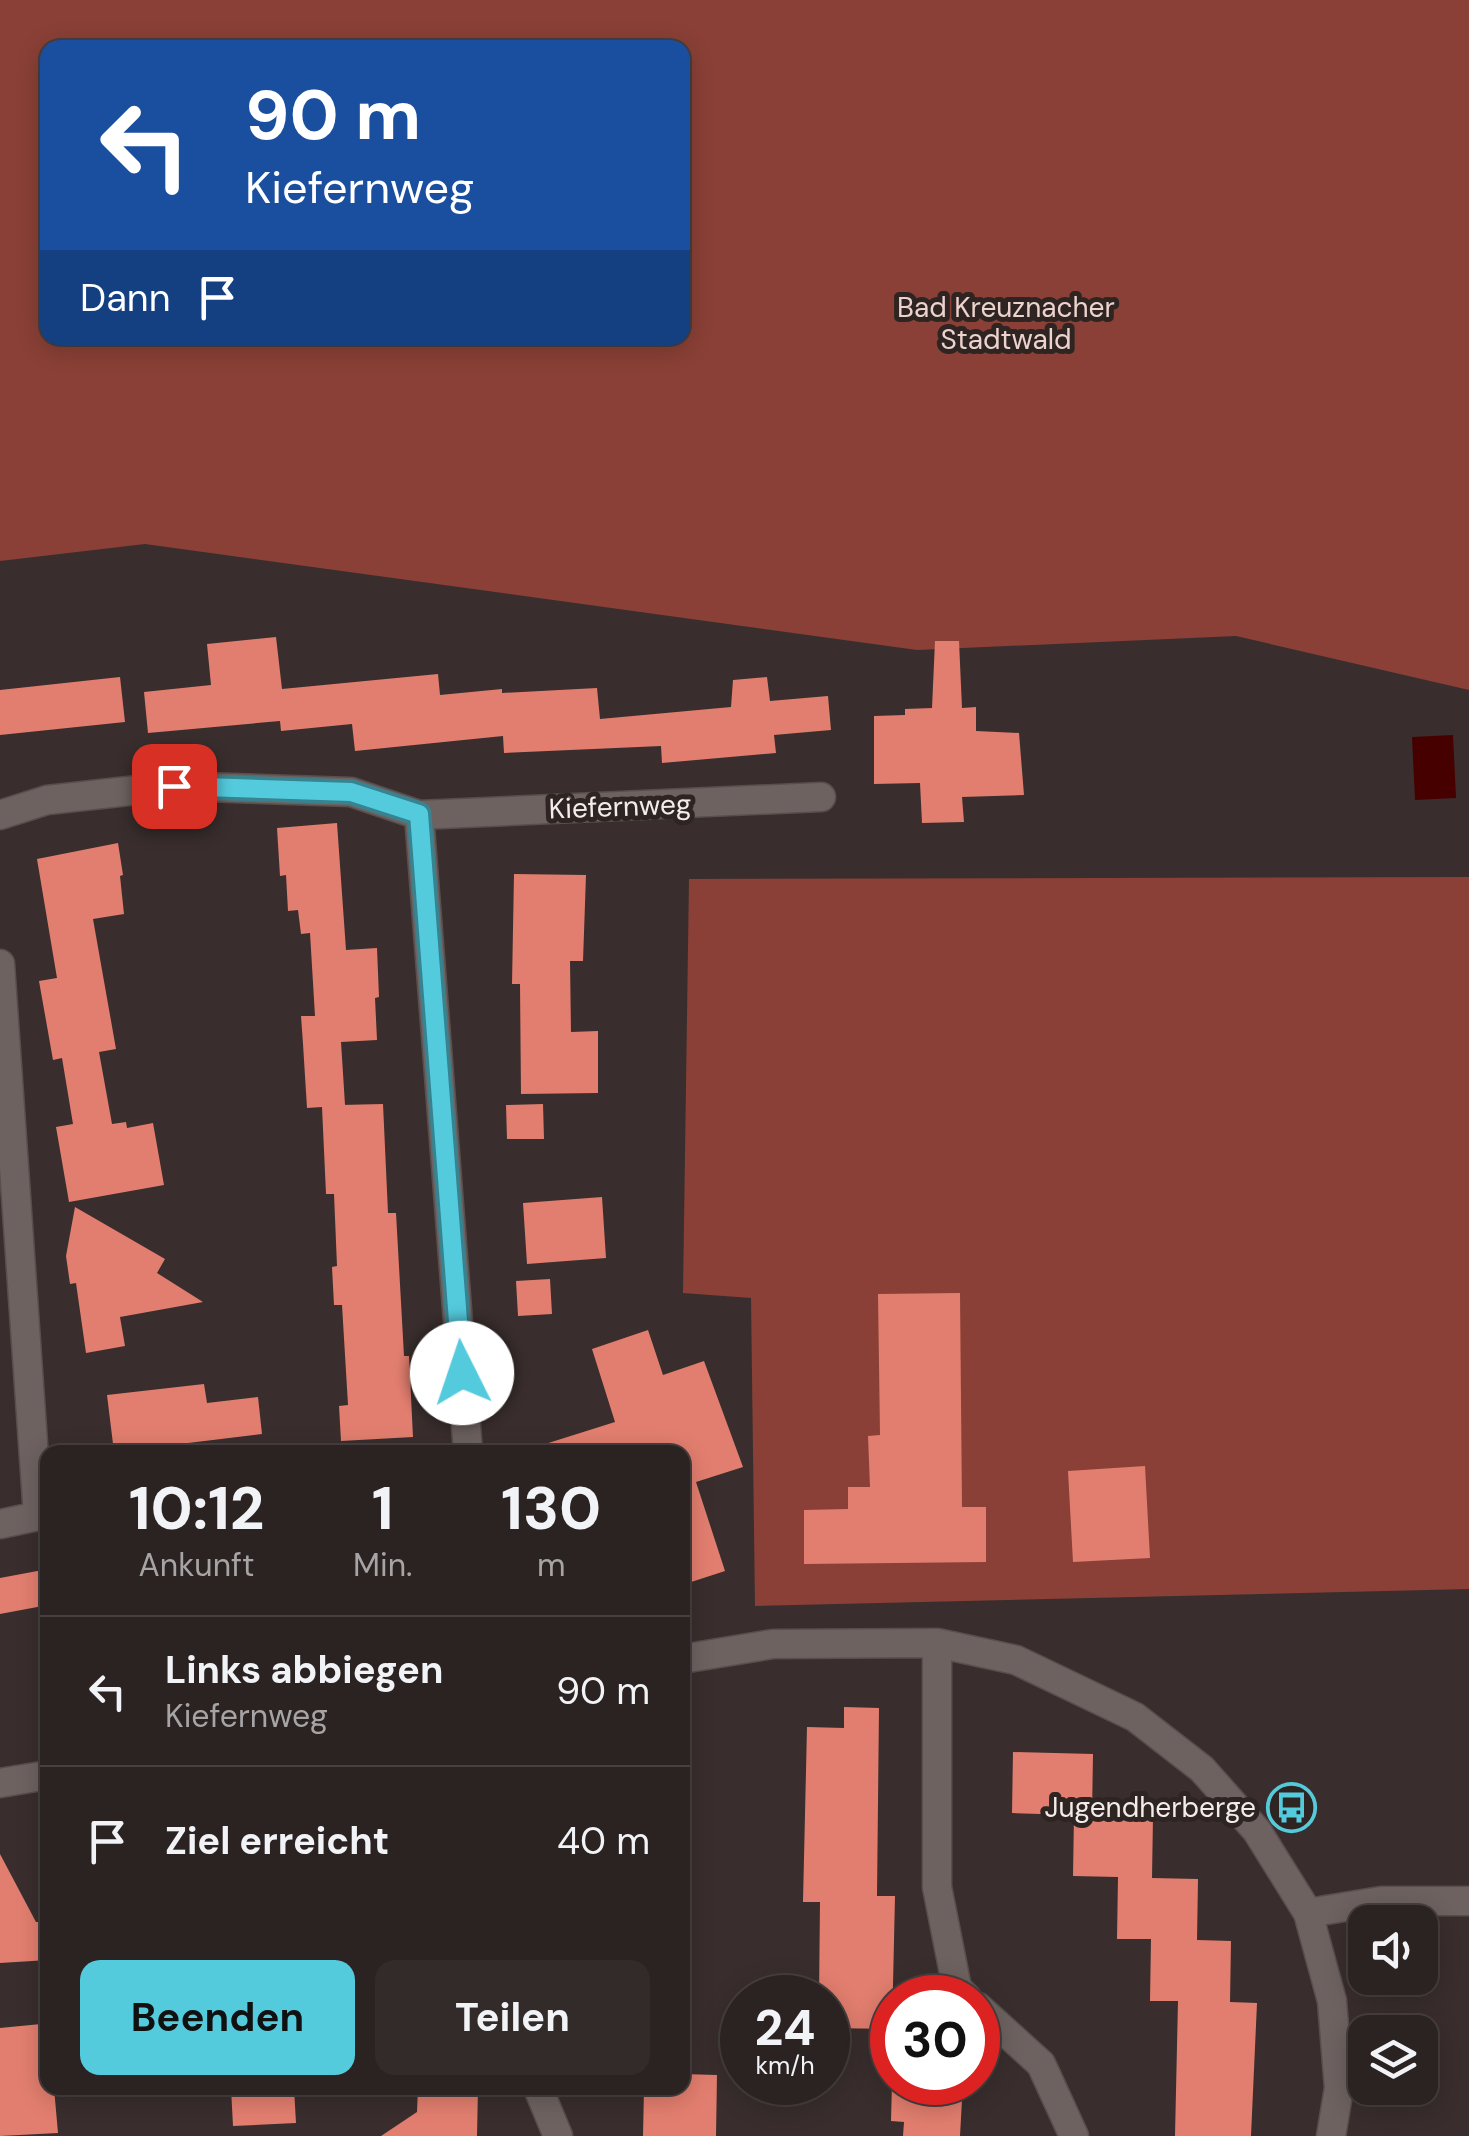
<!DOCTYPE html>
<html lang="de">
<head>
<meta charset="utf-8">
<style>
  :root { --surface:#2b2222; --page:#332a2a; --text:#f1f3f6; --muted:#a6a4a5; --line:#473f40; --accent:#54cadd }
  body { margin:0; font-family:"DM Sans",sans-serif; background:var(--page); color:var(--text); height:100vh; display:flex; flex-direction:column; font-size:38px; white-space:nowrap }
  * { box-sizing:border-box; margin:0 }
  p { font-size:32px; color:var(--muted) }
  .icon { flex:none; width:55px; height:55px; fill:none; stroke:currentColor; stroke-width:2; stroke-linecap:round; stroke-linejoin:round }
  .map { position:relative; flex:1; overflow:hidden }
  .drawer { position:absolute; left:40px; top:1445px; width:650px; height:650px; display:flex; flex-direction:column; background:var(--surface); border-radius:20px; box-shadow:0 5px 25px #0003,0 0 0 2px var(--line) }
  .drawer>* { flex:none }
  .banner { position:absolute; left:40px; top:40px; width:650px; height:305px; border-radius:20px; box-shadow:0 5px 25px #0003,0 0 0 2px var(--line); background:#1a4fa0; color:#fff; overflow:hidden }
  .buttons { position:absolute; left:1348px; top:1905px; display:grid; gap:20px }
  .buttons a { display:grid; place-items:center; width:90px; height:90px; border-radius:20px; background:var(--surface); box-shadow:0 5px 25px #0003,0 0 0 2px var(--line); font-size:50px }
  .speed { position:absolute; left:720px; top:1975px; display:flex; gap:20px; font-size:50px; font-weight:700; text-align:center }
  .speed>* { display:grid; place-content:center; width:130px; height:130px; border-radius:50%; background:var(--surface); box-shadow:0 5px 25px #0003,0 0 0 2px var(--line); line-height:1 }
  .speed small { font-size:25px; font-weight:400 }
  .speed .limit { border:15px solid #d22; background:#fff; color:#111 }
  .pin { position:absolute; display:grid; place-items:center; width:85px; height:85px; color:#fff; margin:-42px; border-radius:20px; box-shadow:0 5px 15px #0006 }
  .me { position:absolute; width:110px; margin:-55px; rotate:356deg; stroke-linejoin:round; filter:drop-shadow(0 0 8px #0008) }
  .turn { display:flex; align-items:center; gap:35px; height:210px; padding:0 40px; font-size:45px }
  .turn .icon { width:130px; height:130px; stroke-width:2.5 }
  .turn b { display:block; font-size:70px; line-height:85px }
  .then { display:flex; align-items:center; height:95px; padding:0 40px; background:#0003; gap:20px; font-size:38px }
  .eta { display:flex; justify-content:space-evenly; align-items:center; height:170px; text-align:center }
  .eta b { font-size:60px; font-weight:700; line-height:70px }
  .primary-button { display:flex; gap:20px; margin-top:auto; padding:20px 40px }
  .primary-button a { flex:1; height:115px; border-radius:20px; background:var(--accent); color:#111; font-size:40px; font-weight:700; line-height:115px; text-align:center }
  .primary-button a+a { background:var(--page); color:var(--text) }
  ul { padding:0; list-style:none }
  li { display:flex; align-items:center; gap:30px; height:150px; padding:0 40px; border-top:2px solid var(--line) }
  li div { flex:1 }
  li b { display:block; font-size:38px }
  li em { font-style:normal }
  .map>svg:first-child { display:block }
  .green { fill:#8a4036; fill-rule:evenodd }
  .water { fill:#460000 }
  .building { fill:#e27e6f }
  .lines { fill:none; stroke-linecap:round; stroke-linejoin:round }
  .minor-casing { stroke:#574e4d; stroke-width:31 }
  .tertiary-casing { stroke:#574e4d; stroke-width:31 }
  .minor { stroke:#6d6260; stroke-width:28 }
  .tertiary { stroke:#6d6260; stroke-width:28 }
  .route-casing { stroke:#378390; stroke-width:25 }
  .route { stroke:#54cadd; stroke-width:18 }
  .labels { text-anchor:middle; stroke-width:10; stroke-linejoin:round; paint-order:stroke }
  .park-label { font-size:28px; fill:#edd2cd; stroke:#2e2523 }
  .street-label { font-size:28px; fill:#f3eceb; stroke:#2e2523 }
  .poi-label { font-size:28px; fill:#f3eceb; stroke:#2e2523; text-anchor:end }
</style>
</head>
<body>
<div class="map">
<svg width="1469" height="2136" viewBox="0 0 1469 2136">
  <rect width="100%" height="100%" fill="#392e2d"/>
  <path class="green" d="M 0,0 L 1469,0 L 1469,690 L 1236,636 L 917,650 L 145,544 L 0,561 ZM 48,48 L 682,48 L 682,338 L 48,338 Z
    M 1469,877 L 1469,1589 L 755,1606 L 751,1298 L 683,1293 L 689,879 Z"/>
  <path class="water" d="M 1453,735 L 1456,798 L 1415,800 L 1412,737 Z"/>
  <path class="building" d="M 276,637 L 282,689 L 438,674 L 440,695 L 502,689 L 502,693 L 597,688 L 600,719 L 731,707 L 733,680 L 767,677 L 770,701 L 828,696 L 831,730 L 774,735 L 776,753 L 662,763 L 661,746 L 504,753 L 503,736 L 355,751 L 352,724 L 281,731 L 280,721 L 148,733 L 144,692 L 211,685 L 207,644 Z
    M 935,641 L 959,641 L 962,708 L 976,707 L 976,731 L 1019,733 L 1024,795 L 962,797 L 964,822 L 922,823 L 920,783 L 874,784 L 874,716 L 905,715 L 905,709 L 932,708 Z
    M 120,677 L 125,722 L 0,735 L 0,690 Z
    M 337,823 L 346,950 L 377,948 L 379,997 L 375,998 L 377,1040 L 341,1042 L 345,1105 L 341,1105 L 383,1104 L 388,1213 L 396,1213 L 404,1356 L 409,1356 L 413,1437 L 341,1441 L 339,1406 L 348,1405 L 342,1305 L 334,1305 L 332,1267 L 337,1266 L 334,1194 L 326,1194 L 322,1107 L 307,1108 L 303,1044 L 301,1016 L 315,1016 L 310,933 L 301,934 L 298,910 L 288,911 L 286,875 L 280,876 L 277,828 Z
    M 118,843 L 123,875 L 120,876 L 124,914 L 93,919 L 116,1049 L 99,1052 L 112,1124 L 126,1122 L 127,1128 L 153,1123 L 164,1185 L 69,1202 L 56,1127 L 73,1124 L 62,1058 L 53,1060 L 39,981 L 57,978 L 37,859 Z
    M 514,874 L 586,875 L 583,961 L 570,961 L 571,1032 L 598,1031 L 598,1093 L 521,1094 L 520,984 L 512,984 Z
    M 543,1104 L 544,1139 L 507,1139 L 506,1105 Z
    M 602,1197 L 606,1258 L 527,1264 L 523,1203 Z
    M 75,1207 L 165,1259 L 157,1273 L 203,1302 L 120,1317 L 125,1346 L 86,1353 L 76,1283 L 70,1284 L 66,1256 Z
    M 550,1279 L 552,1314 L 518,1316 L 516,1281 Z
    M 960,1293 L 962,1507 L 986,1507 L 986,1562 L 804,1564 L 804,1510 L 848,1509 L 848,1487 L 870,1487 L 868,1436 L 880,1435 L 878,1294 Z
    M 648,1330 L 663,1375 L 704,1361 L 743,1467 L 696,1482 L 725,1571 L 682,1585 L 682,1452 L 543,1452 L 542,1445 L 615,1422 L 592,1349 Z
    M 204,1384 L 207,1403 L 258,1397 L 262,1434 L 114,1452 L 107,1395 Z
    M 1145,1466 L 1150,1558 L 1073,1562 L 1068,1471 Z
    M 48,1569 L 48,1605 L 0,1614 L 0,1578 Z
    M 844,1707 L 879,1708 L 877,1896 L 895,1896 L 892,2029 L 828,2028 L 828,1998 L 819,1998 L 820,1902 L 803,1902 L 807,1727 L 844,1728 Z
    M 1013,1752 L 1093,1754 L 1092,1815 L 1153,1816 L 1152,1878 L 1198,1879 L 1197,1940 L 1231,1941 L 1230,2002 L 1257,2003 L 1251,2136 L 1175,2136 L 1178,2001 L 1150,2001 L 1151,1939 L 1117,1939 L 1118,1877 L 1073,1876 L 1074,1815 L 1012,1813 Z
    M 0,1854 L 36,1922 L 48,1922 L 48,1960 L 0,1963 Z
    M 41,2024 L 44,2070 L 48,2069 L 48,2088 L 54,2088 L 58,2133 L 0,2136 L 0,2028 Z
    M 682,2074 L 717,2075 L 716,2136 L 643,2136 L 644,2088 L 682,2088 Z
    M 892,2082 L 963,2082 L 960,2136 L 903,2136 L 904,2122 L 891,2121 Z
    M 231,2088 L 294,2088 L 296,2123 L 233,2126 Z
    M 418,2088 L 478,2088 L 477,2136 L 381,2136 L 417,2112 Z"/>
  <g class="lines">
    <defs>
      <path id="minor" d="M 0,815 L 47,800 L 174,786 L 351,792 L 419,815 L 821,797
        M 419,815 L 468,1452
        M 0,964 L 38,1516 L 48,1515
        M 0,1524 L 38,1516
        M 937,1643 L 937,1887 L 957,1988 L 967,1998
        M 682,1659 L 773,1644 L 937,1643 L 1016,1660 L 1135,1717 L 1202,1769 L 1257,1831 L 1308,1913 L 1332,2001 L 1339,2088 L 1331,2136
        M 0,1783 L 48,1775
        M 978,2007 L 1041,2064 L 1074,2136
        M 538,2088 L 558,2136"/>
      <path id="tertiary" d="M 1308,1913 L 1381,1901 L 1469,1901"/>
    </defs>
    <use href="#minor" class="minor-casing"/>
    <use href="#tertiary" class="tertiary-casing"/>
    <use href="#minor" class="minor"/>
    <use href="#tertiary" class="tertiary"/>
  </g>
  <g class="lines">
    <defs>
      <path id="route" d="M 174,786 L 351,792 L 419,814 L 462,1373"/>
    </defs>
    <use href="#route" class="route-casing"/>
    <use href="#route" class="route"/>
  </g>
  <defs>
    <symbol id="bus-ring" viewBox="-11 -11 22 22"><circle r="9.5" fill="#2e2523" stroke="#54cadd" stroke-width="1.5"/><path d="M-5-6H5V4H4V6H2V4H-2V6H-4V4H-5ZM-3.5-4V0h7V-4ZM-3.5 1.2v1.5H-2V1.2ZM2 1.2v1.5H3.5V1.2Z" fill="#54cadd"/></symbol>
  </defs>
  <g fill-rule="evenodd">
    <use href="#bus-ring" x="1264" y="1780" width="55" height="55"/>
  </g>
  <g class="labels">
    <g class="park-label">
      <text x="1006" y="317">Bad Kreuznacher<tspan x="1006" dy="32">Stadtwald</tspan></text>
    </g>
    <g class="street-label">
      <text transform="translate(620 806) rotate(-2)" y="10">Kiefernweg</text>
    </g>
    <g class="poi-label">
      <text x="1256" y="1817">Jugendherberge</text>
    </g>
  </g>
</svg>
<div class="buttons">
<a><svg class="icon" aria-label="sound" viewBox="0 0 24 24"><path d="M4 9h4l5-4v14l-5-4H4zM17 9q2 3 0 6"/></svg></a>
<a><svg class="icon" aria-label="layers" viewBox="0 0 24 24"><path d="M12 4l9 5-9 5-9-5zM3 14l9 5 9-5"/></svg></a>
</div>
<div class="speed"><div>24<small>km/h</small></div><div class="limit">30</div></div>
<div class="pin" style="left:174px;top:786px;background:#d93025"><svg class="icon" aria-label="arrive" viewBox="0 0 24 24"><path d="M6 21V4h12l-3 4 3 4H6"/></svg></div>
<svg class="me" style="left:462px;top:1373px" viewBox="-20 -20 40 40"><circle r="19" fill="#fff"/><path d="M0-13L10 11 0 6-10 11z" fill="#54cadd"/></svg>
<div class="banner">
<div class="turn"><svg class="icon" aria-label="left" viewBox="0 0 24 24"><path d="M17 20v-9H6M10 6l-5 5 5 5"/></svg><div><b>90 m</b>Kiefernweg</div></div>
<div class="then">Dann<svg class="icon" aria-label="arrive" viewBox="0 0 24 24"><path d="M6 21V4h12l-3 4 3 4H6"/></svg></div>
</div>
<section class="drawer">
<div class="eta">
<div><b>10:12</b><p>Ankunft</p></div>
<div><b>1</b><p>Min.</p></div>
<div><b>130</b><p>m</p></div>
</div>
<ul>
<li><svg class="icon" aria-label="left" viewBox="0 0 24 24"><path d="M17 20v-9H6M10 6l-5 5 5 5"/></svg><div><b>Links abbiegen</b><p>Kiefernweg</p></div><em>90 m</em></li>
<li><svg class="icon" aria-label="arrive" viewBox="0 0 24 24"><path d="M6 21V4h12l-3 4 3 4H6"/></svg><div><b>Ziel erreicht</b></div><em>40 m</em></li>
</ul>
<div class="primary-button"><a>Beenden</a><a>Teilen</a></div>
</section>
</div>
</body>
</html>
